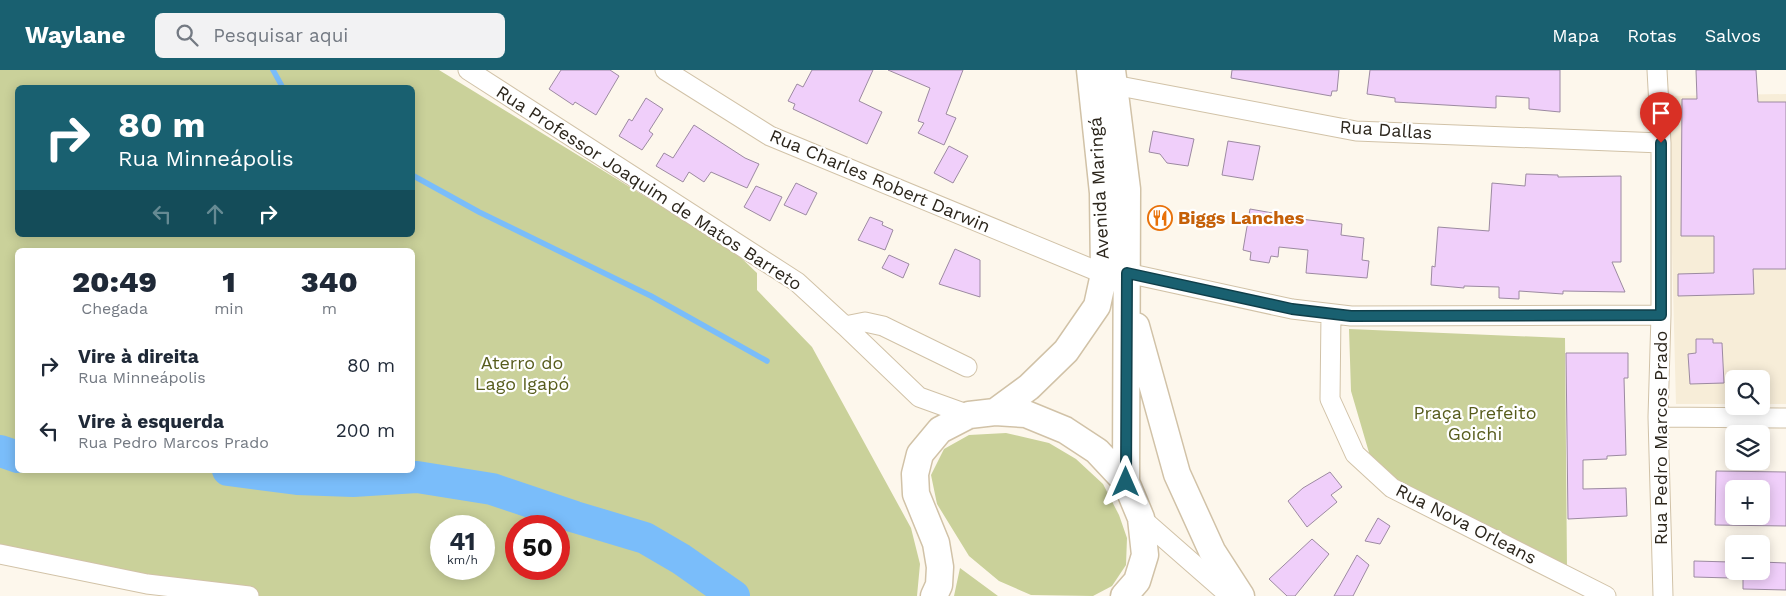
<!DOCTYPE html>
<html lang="pt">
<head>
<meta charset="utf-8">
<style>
  :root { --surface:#fff; --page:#f2f2f3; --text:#1f2937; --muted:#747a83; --accent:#196070 }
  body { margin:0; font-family:"Work Sans",sans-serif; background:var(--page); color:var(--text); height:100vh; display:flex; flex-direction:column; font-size:19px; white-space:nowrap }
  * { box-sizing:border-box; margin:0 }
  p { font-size:16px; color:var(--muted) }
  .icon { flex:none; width:28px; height:28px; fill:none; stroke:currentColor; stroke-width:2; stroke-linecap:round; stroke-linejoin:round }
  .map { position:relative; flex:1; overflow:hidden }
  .drawer { position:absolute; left:15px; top:178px; width:400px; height:225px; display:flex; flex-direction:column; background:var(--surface); border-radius:8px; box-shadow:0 2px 12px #0003 }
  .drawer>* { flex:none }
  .top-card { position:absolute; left:15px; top:15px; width:400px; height:152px; border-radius:8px; box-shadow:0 2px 12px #0003; background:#196070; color:#fff; overflow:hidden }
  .fabs { position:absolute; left:1725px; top:300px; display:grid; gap:10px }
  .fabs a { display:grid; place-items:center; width:45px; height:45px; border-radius:8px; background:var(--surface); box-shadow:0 2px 12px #0003; font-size:25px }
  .speed { position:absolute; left:430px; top:445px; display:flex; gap:10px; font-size:25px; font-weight:700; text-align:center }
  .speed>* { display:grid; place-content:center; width:65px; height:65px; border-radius:50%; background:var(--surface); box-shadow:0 2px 12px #0003; line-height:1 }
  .speed small { font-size:12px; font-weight:400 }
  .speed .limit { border:8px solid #d22; background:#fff; color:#111 }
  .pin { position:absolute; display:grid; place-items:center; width:42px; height:42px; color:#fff; margin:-51px -21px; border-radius:50% 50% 50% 0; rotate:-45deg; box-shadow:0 0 5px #0007 }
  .pin .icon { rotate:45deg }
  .me { position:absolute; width:55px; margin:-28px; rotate:0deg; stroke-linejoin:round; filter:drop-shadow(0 0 4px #0008) }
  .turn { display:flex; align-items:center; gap:18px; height:105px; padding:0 20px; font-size:22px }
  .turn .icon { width:65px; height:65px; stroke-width:2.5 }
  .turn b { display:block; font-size:35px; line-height:42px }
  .lanes { display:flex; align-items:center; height:48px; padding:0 20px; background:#0003; justify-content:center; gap:25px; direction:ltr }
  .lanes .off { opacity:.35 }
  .eta { display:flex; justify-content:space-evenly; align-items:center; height:85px; text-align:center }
  .eta b { font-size:30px; font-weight:800; line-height:35px }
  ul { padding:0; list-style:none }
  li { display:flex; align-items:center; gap:15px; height:65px; padding:0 20px }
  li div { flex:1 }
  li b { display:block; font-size:19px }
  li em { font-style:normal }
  header { display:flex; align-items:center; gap:30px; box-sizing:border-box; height:70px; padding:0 25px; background:var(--accent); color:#fff }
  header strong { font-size:24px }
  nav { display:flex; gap:28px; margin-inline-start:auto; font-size:18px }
  .search { width:350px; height:45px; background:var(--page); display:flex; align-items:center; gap:12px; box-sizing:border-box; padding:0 18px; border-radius:8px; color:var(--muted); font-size:19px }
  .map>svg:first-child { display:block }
  .education { fill:#f7edd8 }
  .green { fill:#cad19a; fill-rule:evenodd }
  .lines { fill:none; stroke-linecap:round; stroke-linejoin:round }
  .stream { stroke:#7abdfa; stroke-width:5.5 }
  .river { stroke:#7abdfa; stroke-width:32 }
  .building { fill:#f0cffa; stroke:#9c8aa1; fill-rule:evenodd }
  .minor-casing { stroke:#d1c2a7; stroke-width:21 }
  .secondary-casing { stroke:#d1c2a7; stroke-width:29 }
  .minor { stroke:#fff; stroke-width:19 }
  .secondary { stroke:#fff; stroke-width:26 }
  .route-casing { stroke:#103e49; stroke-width:12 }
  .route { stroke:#196070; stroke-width:9 }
  .labels { text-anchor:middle; stroke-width:4.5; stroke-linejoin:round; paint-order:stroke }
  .street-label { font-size:18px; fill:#2c261c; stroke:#fff }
  .food-label { font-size:18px; font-weight:bold; fill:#c56008; stroke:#fff; text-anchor:start }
  .park-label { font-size:18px; fill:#575c1d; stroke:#fff }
</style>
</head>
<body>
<header>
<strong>Waylane</strong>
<div class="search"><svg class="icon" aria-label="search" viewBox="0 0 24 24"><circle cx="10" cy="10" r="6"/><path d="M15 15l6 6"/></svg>Pesquisar aqui</div>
<nav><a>Mapa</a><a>Rotas</a><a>Salvos</a></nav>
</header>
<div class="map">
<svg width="1786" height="526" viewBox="0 0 1786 526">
  <rect width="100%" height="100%" fill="#fdf7ec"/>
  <path class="education" d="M 1786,24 L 1786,334 L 1761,334 L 1761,309 L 1734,309 L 1734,334 L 1676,334 L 1668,26 Z"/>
  <path class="green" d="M 0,0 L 439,0 L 734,181 L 757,203 L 757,220 L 812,277 L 911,458 L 920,494 L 917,526 L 220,526 L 0,474 ZM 18,18 L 412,18 L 412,165 L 18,165 ZM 18,180 L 412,180 L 412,400 L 18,400 ZM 441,456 L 484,456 L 484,499 L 441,499 ZM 516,456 L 559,456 L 559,499 L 516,499 Z
    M 1349,259 L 1565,268 L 1567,499 L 1399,416 L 1370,386 L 1351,321 Z
    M 1006,363 L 1049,373 L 1076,389 L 1103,414 L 1119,445 L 1127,468 L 1126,495 L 1112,516 L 1093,526 L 1031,525 L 999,511 L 969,486 L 937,434 L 931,405 L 944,379 L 969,365 Z
    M 960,498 L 998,526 L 954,526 Z"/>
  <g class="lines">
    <path class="stream" d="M 273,0 L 283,18
      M 412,105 L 479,142 L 651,226 L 767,291"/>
    <path class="river" d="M 0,381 L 18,387
      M 228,400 L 297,409 L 353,411 L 417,407 L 492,419 L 575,447 L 645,468 L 681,489 L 734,526"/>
  </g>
  <path class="building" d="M 561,0 L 610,0 L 619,6 L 596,45 L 575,32 L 573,35 L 549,19 Z
    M 812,0 L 873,0 L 859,31 L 882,42 L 867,74 L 793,39 L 795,34 L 788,31 L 797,14 L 803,17 Z
    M 888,0 L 963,0 L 946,44 L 956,48 L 944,75 L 918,63 L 924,53 L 918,51 L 930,18 Z
    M 1232,0 L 1339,0 L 1337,21 L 1332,21 L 1331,26 L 1231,8 Z
    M 1370,0 L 1560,0 L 1560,42 L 1529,39 L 1529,28 L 1496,26 L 1496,38 L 1395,32 L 1395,28 L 1367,24 Z
    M 1696,0 L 1756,0 L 1758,32 L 1786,32 L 1786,199 L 1753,199 L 1754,224 L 1678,226 L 1678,204 L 1714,203 L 1714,166 L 1681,166 L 1682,29 L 1697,29 Z
    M 646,28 L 663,39 L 649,61 L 653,64 L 642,80 L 619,66 L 629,49 L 632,51 Z
    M 694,55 L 745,88 L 759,94 L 747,118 L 711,102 L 704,112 L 689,102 L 683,112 L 656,96 L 664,83 L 673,88 Z
    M 1153,61 L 1194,69 L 1188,96 L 1167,93 L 1160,84 L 1149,82 Z
    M 1228,71 L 1260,76 L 1253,110 L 1222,105 Z
    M 949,76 L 968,86 L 953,113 L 934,103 Z
    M 1526,104 L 1558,105 L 1558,107 L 1621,106 L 1621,192 L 1612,192 L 1625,222 L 1563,221 L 1563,224 L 1519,221 L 1519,229 L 1499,228 L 1499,217 L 1464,216 L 1464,218 L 1431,215 L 1432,196 L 1435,197 L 1438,157 L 1489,161 L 1492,113 L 1525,116 Z
    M 796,113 L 817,123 L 806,145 L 784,135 Z
    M 756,116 L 782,127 L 770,151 L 744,137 Z
    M 1250,139 L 1284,145 L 1284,147 L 1342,154 L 1341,165 L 1364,168 L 1362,190 L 1369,191 L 1367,208 L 1306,203 L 1308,180 L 1279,177 L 1278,187 L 1271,186 L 1269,193 L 1250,190 L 1251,182 L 1243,180 Z
    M 870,147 L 883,152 L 882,155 L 893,160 L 885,180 L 858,170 Z
    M 955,179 L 980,190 L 980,227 L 939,214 Z
    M 889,185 L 909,194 L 903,208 L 882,198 Z
    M 1696,269 L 1713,269 L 1713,273 L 1722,273 L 1724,313 L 1690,314 L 1688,284 L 1696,283 Z
    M 1566,283 L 1628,283 L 1628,308 L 1624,308 L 1626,385 L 1607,386 L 1607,389 L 1583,390 L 1583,419 L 1626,418 L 1627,446 L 1568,449 Z
    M 1716,401 L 1786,402 L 1786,456 L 1715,455 ZM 1734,419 L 1761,419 L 1761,446 L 1734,446 Z
    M 1330,402 L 1342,417 L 1331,425 L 1337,432 L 1307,457 L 1288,431 L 1303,418 Z
    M 1378,448 L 1390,456 L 1380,474 L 1365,471 Z
    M 1312,469 L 1329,484 L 1295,526 L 1287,526 L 1269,509 Z
    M 1357,485 L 1369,495 L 1353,526 L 1334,526 Z
    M 1694,491 L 1730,492 L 1730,508 L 1694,507 Z
    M 1761,492 L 1786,493 L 1786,520 L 1743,519 L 1743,501 L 1761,501 Z"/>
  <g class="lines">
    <defs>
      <path id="minor" d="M 468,0 L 797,212 L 845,256 L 919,327 L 969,345
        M 665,0 L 770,66 L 1104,204
        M 1657,0 L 1661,73 L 1661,245 L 1658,347 L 1663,526
        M 1114,15 L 1356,61 L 1661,73
        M 1127,203 L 1292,239 L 1351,246 L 1661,245
        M 1331,244 L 1330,329 L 1355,384 L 1392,418 L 1606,526
        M 845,256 L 865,252 L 883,256 L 967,297
        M 1658,347 L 1786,348
        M 1141,448 L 1230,526
        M 0,484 L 147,514 L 249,526"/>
      <path id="secondary" d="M 1112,0 L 1127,119 L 1126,412
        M 1136,256 L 1177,404 L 1212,481 L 1241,526
        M 995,342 L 1029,317 L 1066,281 L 1097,236 L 1104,204 L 1103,123 L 1090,0
        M 934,526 L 939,515 L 940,497 L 936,473 L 916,424 L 915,404 L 920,384 L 940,360 L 969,345 L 995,342 L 1026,344 L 1065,360 L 1097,381 L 1126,412 L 1141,448 L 1145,485 L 1137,511 L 1124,526"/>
    </defs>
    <use href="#minor" class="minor-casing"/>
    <use href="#secondary" class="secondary-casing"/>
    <use href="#minor" class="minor"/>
    <use href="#secondary" class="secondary"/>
  </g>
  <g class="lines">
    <defs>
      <path id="route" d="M 1126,412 L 1127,203 L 1292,239 L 1351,246 L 1661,245 L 1661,73"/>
    </defs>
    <use href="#route" class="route-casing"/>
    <use href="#route" class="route"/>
  </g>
  <defs>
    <symbol id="restaurant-ring" viewBox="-11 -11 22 22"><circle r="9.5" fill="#fff" stroke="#e8710a" stroke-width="1.5"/><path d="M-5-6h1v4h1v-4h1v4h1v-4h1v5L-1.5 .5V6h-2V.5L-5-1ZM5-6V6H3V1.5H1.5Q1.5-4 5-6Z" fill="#e8710a"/></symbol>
  </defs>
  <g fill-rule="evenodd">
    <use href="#restaurant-ring" x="1146" y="134" width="28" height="28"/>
  </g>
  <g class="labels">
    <g class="street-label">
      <text transform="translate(1386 60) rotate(4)" y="6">Rua Dallas</text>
      <text transform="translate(880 111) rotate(23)" y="6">Rua Charles Robert Darwin</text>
      <text transform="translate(649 118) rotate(33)" y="6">Rua Professor Joaquim de Matos Barreto</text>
      <text transform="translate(1099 118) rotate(-93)" y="6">Avenida Maringá</text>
      <text transform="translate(1661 368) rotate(-90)" y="6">Rua Pedro Marcos Prado</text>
      <text transform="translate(1466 454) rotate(27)" y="6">Rua Nova Orleans</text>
    </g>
    <g class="food-label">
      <text x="1178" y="154">Biggs Lanches</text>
    </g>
    <g class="park-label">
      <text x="522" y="299">Aterro do<tspan x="522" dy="21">Lago Igapó</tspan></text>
      <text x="1475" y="349">Praça Prefeito<tspan x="1475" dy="21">Goichi</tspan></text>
    </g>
  </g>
</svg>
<div class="fabs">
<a><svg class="icon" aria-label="search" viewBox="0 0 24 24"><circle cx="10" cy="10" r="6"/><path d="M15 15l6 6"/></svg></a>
<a><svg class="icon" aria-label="layers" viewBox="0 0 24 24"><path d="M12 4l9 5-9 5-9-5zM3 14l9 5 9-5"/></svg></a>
<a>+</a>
<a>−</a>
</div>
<div class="speed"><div>41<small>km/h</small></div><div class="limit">50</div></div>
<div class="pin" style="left:1661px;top:73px;background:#d93025"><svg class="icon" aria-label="arrive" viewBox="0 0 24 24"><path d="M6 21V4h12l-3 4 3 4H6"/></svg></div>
<svg class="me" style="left:1126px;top:412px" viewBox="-20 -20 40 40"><path d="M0-17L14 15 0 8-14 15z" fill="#196070" stroke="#fff" stroke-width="4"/></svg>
<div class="top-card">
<div class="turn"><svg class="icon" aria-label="right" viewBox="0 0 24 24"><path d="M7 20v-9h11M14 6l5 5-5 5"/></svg><div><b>80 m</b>Rua Minneápolis</div></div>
<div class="lanes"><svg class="icon off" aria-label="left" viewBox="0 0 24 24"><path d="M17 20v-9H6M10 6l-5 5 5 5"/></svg><svg class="icon off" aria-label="ahead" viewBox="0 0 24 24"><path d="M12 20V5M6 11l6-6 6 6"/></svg><svg class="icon" aria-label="right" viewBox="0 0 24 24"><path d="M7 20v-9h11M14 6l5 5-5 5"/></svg></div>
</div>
<section class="drawer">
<div class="eta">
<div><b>20:49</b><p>Chegada</p></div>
<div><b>1</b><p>min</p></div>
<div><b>340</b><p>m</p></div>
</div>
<ul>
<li><svg class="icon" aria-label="right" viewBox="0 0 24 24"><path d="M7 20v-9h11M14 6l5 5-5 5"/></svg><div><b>Vire à direita</b><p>Rua Minneápolis</p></div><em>80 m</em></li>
<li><svg class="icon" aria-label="left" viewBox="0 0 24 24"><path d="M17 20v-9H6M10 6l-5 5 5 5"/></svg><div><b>Vire à esquerda</b><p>Rua Pedro Marcos Prado</p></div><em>200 m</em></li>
</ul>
</section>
</div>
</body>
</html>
